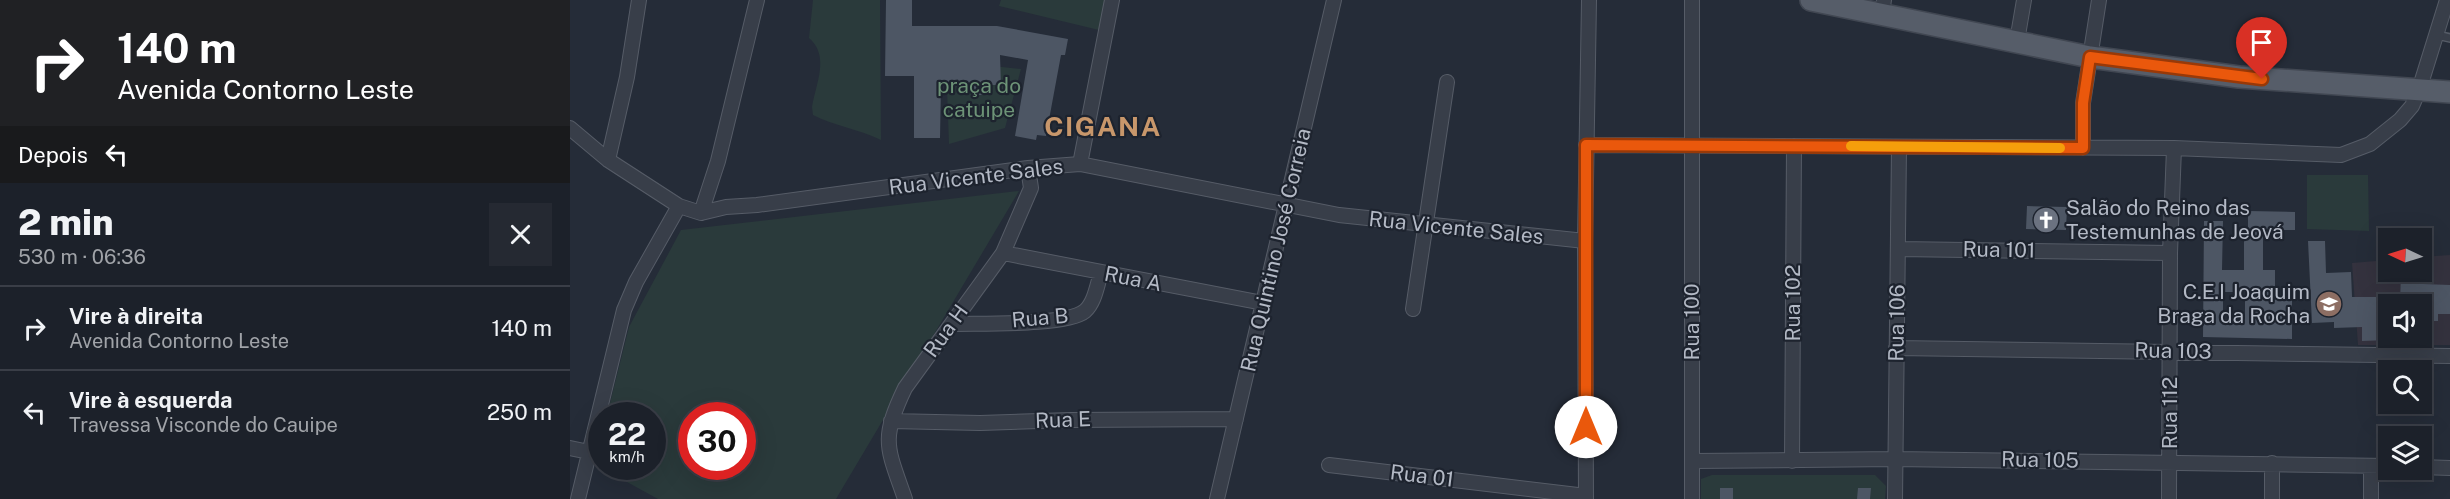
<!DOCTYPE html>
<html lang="pt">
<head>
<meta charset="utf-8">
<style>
  :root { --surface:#1c212a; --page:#252932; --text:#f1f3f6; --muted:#a0a3a8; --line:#3a3e47 }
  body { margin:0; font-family:"Public Sans",sans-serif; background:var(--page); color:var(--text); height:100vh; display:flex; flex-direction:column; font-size:22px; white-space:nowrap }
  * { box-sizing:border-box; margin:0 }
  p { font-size:20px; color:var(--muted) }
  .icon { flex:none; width:33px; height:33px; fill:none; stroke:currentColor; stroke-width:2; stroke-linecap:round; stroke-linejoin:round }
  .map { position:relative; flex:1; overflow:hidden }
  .panel { display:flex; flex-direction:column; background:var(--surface); width:570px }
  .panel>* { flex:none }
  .hud { background:#202124; color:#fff; overflow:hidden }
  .needle { width:39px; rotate:274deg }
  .fabs { position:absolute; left:1808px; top:228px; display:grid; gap:12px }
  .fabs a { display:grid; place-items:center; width:54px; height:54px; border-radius:0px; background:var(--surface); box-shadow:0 6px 24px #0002,0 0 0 2px var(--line); font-size:30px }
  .speed { position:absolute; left:18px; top:402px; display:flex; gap:12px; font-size:30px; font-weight:700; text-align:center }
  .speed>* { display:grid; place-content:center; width:78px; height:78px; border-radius:50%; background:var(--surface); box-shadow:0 6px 24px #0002,0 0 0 2px var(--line); line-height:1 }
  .speed small { font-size:15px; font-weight:400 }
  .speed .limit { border:9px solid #d22; background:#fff; color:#111 }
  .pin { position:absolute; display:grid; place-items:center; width:51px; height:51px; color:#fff; margin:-62px -26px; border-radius:50% 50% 50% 0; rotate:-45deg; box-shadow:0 0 6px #0007 }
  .pin .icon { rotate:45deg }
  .me { position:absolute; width:66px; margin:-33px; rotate:0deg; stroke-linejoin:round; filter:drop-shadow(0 0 4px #0008) }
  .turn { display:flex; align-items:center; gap:21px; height:126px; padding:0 18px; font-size:27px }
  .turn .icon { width:78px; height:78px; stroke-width:2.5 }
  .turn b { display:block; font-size:42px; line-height:51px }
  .then { display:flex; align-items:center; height:57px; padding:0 18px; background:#0003; gap:12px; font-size:22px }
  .round { display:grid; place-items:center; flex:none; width:63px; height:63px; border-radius:0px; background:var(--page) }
  .headline { display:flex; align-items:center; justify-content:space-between; height:102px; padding:0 18px }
  h1 { font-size:36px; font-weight:800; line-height:45px }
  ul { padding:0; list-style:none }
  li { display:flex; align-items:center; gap:18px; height:84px; padding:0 18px; border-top:2px solid var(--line) }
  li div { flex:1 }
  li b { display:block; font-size:22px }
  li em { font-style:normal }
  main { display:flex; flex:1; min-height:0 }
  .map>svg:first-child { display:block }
  .medical { fill:#34323e; fill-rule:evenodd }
  .green { fill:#2a3a3b; fill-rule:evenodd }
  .building { fill:#4d5664; fill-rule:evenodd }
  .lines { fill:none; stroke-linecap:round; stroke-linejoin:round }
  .service-casing { stroke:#565c67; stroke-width:10 }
  .minor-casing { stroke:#565c67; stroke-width:16 }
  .primary-casing { stroke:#414752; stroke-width:24 }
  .service { stroke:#383e49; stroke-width:7 }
  .minor { stroke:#383e49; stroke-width:14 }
  .primary { stroke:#565d69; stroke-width:21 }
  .route-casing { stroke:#983908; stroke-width:15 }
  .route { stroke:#ea580c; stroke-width:10 }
  .slow { stroke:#f59e0b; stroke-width:10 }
  .labels { text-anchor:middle; stroke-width:4.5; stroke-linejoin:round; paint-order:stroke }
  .park-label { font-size:21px; fill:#6d9377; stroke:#1d232e }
  .street-label { font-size:21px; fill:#b3b9c5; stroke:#1d232e }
  .poi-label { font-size:21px; fill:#b3b9c5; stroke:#1d232e; text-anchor:start }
  .district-label { font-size:27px; font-weight:bold; letter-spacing:1.5px; fill:#c8976b; stroke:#1d232e }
</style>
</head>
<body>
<main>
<section class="panel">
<div class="hud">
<div class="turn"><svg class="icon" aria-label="right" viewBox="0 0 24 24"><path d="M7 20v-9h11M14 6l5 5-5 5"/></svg><div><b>140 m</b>Avenida Contorno Leste</div></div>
<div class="then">Depois<svg class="icon" aria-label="left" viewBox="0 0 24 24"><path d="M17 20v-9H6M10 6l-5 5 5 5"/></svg></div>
</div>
<div class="headline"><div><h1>2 min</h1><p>530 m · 06:36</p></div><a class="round"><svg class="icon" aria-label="close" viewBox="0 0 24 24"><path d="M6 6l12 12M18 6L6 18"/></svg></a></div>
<ul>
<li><svg class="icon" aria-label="right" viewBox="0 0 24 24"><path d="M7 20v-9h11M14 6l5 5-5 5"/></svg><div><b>Vire à direita</b><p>Avenida Contorno Leste</p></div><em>140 m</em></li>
<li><svg class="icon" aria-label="left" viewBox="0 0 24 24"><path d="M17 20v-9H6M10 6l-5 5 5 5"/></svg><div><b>Vire à esquerda</b><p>Travessa Visconde do Cauipe</p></div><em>250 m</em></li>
</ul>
</section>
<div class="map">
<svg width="1880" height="499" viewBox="0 0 1880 499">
  <rect width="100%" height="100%" fill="#252c38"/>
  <path class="medical" d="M 1880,255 L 1880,345 L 1788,345 L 1782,263 L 1818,260 L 1818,272 L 1851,272 L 1851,257 ZM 1818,304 L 1851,304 L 1851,338 L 1818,338 Z"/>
  <path class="green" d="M 243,0 L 310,0 L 311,140 C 289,129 264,126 243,115 L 242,107 C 246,83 260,56 239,38 Z
    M 431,0 L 535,0 L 529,30 L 429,6 Z
    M 376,61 L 451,69 L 435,128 L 379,144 Z
    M 1737,175 L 1798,175 L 1799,231 L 1737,229 Z
    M 449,191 L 266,499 L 88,499 L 26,465 L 31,440 L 32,466 L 82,466 L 82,416 L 37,415 L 59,327 L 111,230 ZM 122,416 L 172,416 L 172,466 L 122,466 Z
    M 1142,475 L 1305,475 L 1316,486 L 1315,499 L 1131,499 L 1131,479 Z"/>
  <path class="building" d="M 316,0 L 342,0 L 342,26 L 427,26 L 498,39 L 495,55 L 491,55 L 476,136 L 467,135 L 466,140 L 445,136 L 458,60 L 430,55 L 431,85 L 416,85 L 416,95 L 402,95 L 402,85 L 371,85 L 370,138 L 344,138 L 344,76 L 315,76 Z
    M 1457,206 L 1497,207 L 1496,230 L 1456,229 Z
    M 1678,211 L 1725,212 L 1725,230 L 1693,230 L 1693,270 L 1705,270 L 1705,296 L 1722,296 L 1722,339 L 1633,337 L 1634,221 L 1653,221 L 1652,270 L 1674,270 L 1674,233 L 1678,233 ZM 1653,292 L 1675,292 L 1675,319 L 1653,319 Z
    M 1738,241 L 1755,241 L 1756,273 L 1781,272 L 1782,297 L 1818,297 L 1818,340 L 1792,341 L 1792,327 L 1764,328 L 1764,322 L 1742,323 Z
    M 1831,272 L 1853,272 L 1853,284 L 1880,285 L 1880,314 L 1868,314 L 1868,321 L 1854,321 L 1854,316 L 1851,316 L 1851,304 L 1830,304 Z
    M 1150,488 L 1163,488 L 1163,499 L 1150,499 Z
    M 1288,488 L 1301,488 L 1300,499 L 1287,499 Z"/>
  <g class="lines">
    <defs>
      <path id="service" d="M 1867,35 L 1880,38"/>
      <path id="minor" d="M 1312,13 L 1314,0
        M 1447,41 L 1454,0
        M 0,128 L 38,160 L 109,206 L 131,213 L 156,207 L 187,205 L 458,168 L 510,164 L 769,215 L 1015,241
        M 1016,145 L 1604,148 L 1771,155 L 1800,144 L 1830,120 L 1842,106 L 1849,90 L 1877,0
        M 1513,148 L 1513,103 L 1529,0
        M 38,160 L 57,77 L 69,0
        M 510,164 L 542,0
        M 131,213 L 148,161 L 187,0
        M 1329,249 L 1600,253
        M 433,253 L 693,303
        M 843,309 L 877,82
        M 382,324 C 410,323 497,326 515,311 C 525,302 527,285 531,273
        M 1326,348 L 1880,356
        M 321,421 L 410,423 L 500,420 L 666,419
        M 0,448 L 19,452
        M 1123,461 L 1325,459 L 1818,466
        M 1222,461 L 1224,146
        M 759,465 L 1016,496
        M 1851,467 L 1880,468
        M 8,499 L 54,310 L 66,282 L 109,206
        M 335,499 C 317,447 310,440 335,388 L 433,253 L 461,188 L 458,168
        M 647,499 L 764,0
        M 1016,499 L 1015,241 L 1019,0
        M 1122,499 L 1122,0
        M 1325,499 L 1329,147
        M 1599,499 L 1600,253 L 1604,148
        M 1702,499 L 1702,463
        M 1801,499 L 1801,466"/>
      <path id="primary" d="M 1241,0 L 1520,57 L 1669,77 L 1880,92"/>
    </defs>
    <use href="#service" class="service-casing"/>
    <use href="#minor" class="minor-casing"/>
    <use href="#primary" class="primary-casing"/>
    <use href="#service" class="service"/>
    <use href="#minor" class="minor"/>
    <use href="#primary" class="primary"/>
  </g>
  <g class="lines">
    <defs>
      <path id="route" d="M 1016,427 L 1016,145 L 1513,148 L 1513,103 L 1520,57 L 1692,79"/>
    </defs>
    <use href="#route" class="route-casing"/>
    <use href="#route" class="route"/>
    <path class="slow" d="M 1281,146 L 1490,148"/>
  </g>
  <defs>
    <symbol id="church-disc" viewBox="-11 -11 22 22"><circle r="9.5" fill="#6b7280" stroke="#1d232e"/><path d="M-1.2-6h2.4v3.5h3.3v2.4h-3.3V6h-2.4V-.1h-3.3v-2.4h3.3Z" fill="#fff"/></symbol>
    <symbol id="school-disc" viewBox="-11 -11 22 22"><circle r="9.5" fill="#8d6e63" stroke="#1d232e"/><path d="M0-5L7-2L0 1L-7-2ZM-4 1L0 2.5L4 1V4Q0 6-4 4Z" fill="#fff"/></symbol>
  </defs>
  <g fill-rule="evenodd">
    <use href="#church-disc" x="1461" y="205" width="30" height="30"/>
    <use href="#school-disc" x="1744" y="289" width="30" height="30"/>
  </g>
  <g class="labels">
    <g class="park-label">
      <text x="409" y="93">praça do<tspan x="409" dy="24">catuipe</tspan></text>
    </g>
    <g class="street-label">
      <text transform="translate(406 177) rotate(-7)" y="7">Rua Vicente Sales</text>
      <text transform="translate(886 228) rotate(6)" y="7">Rua Vicente Sales</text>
      <text transform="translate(706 250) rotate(-77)" y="7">Rua Quintino José Correia</text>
      <text transform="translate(1429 250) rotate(1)" y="7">Rua 101</text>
      <text transform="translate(563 279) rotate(11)" y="7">Rua A</text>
      <text transform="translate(1223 303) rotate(-90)" y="7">Rua 102</text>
      <text transform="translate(470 318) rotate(-5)" y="7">Rua B</text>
      <text transform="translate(1122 322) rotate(-90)" y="7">Rua 100</text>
      <text transform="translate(1327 323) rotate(-89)" y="7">Rua 106</text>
      <text transform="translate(376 331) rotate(-54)" y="7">Rua H</text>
      <text transform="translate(1603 351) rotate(1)" y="7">Rua 103</text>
      <text transform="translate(1600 413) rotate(-90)" y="7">Rua 112</text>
      <text transform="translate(493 420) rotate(-2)" y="7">Rua E</text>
      <text transform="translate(1470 460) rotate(1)" y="7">Rua 105</text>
      <text transform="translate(852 476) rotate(7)" y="7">Rua 01</text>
    </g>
    <g class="poi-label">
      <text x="1496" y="215">Salão do Reino das<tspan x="1496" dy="24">Testemunhas de Jeová</tspan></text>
      <text x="1740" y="299" text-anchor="end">C.E.I Joaquim<tspan x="1740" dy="24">Braga da Rocha</tspan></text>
    </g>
    <g class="district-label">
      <text x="533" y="136">CIGANA</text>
    </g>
  </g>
</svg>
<div class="fabs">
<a><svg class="needle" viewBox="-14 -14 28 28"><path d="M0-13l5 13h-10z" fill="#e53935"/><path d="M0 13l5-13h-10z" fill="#a0a3a8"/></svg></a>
<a><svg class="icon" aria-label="sound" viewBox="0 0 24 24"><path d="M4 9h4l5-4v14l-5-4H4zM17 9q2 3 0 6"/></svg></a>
<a><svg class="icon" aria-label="search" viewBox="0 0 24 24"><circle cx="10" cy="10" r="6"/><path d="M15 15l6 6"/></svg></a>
<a><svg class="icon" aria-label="layers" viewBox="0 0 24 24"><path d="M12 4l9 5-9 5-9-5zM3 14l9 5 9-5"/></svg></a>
</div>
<div class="speed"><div>22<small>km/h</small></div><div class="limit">30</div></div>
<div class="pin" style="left:1692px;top:79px;background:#d93025"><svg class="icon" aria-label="arrive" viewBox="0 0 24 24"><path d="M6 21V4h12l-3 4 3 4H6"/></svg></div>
<svg class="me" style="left:1016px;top:427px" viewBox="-20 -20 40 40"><circle r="19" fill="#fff"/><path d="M0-13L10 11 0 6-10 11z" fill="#ea580c"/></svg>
</div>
</main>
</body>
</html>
